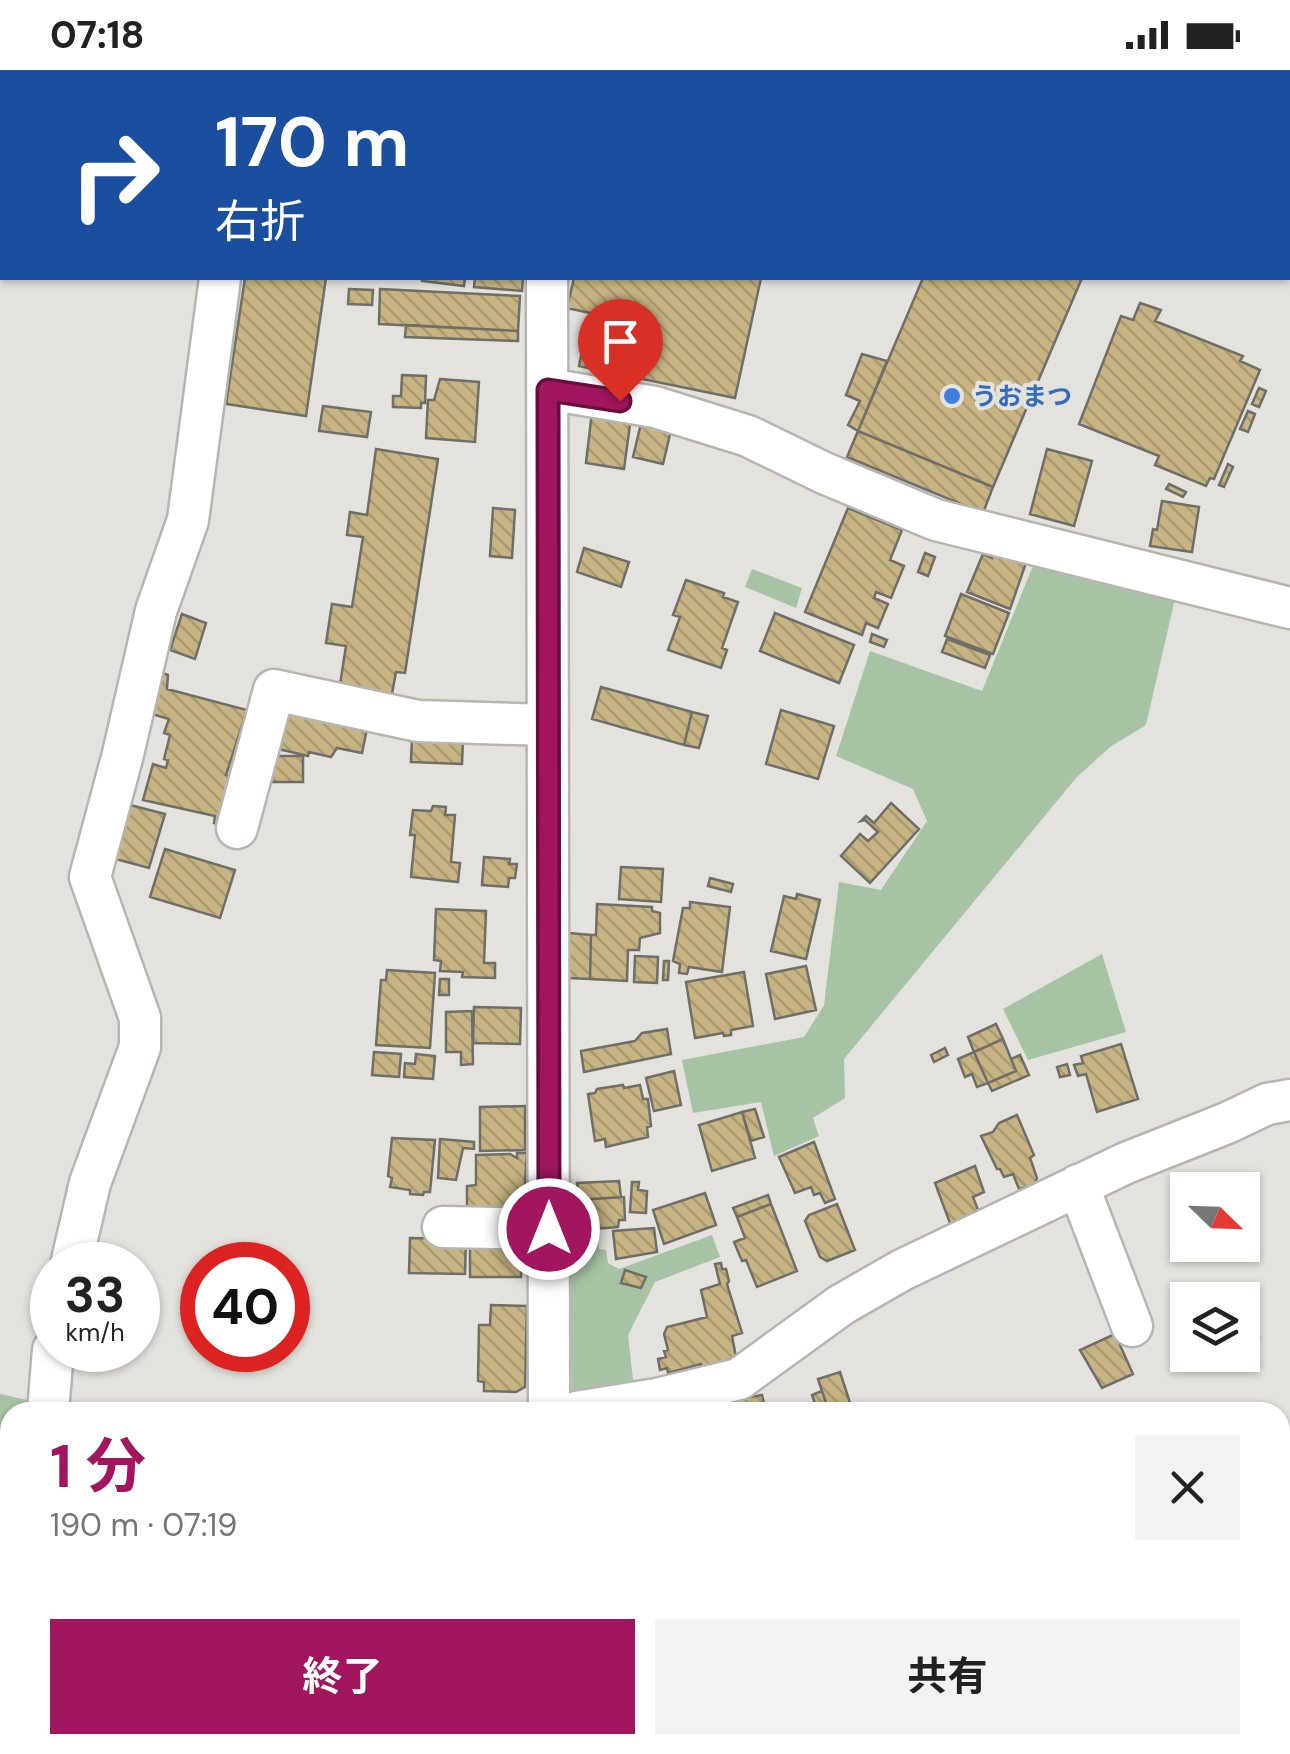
<!DOCTYPE html>
<html lang="ja">
<head>
<meta charset="utf-8">
<style>
  :root { --surface:#fff; --page:#f2f2f2; --text:#222; --muted:#767676; --accent:#a1165f }
  body { margin:0; font-family:"DM Sans","Noto Sans JP",sans-serif; background:var(--page); color:var(--text); height:100vh; display:flex; flex-direction:column; font-size:38px; white-space:nowrap }
  * { box-sizing:border-box; margin:0 }
  p { font-size:32px; color:var(--muted) }
  .icon { flex:none; width:55px; height:55px; fill:none; stroke:currentColor; stroke-width:2; stroke-linecap:round; stroke-linejoin:round }
  .map { position:relative; flex:1; overflow:hidden }
  .drawer { position:absolute; left:0px; top:1332px; width:1290px; height:352px; display:flex; flex-direction:column; background:var(--surface); border-radius:30px 30px 0 0; box-shadow:0 2px 8px #0004 }
  .drawer>* { flex:none }
  .guide { position:absolute; left:0px; top:0px; width:1290px; height:210px; box-shadow:0 2px 8px #0004; background:#1a4fa0; color:#fff; overflow:hidden }
  .needle { width:65px; rotate:113deg }
  .fabs { position:absolute; left:1170px; top:1102px; display:grid; gap:20px }
  .fabs a { display:grid; place-items:center; width:90px; height:90px; border-radius:0px; background:var(--surface); box-shadow:0 2px 8px #0004; font-size:50px }
  .speed { position:absolute; left:30px; top:1172px; display:flex; gap:20px; font-size:50px; font-weight:700; text-align:center }
  .speed>* { display:grid; place-content:center; width:130px; height:130px; border-radius:50%; background:var(--surface); box-shadow:0 2px 8px #0004; line-height:1 }
  .speed small { font-size:25px; font-weight:400 }
  .speed .limit { border:15px solid #d22; background:#fff; color:#111 }
  .pin { position:absolute; display:grid; place-items:center; width:85px; height:85px; color:#fff; margin:-102px -42px; border-radius:50% 50% 50% 0; rotate:-45deg; box-shadow:0 0 10px #0007 }
  .pin .icon { rotate:45deg }
  .me { position:absolute; width:110px; margin:-55px; rotate:0deg; stroke-linejoin:round; filter:drop-shadow(0 0 8px #0008) }
  .turn { display:flex; align-items:center; gap:35px; height:210px; padding:0 50px; font-size:45px }
  .turn .icon { width:130px; height:130px; stroke-width:2.5 }
  .turn b { display:block; font-size:70px; line-height:85px }
  .round { display:grid; place-items:center; flex:none; width:105px; height:105px; border-radius:0px; background:var(--page) }
  .head { display:flex; align-items:center; justify-content:space-between; height:170px; padding:0 50px }
  h1 { font-size:60px; font-weight:700; line-height:75px; color:var(--accent) }
  .action { display:flex; gap:20px; margin-top:auto; padding:20px 50px }
  .action a { flex:1; height:115px; border-radius:0px; background:var(--accent); color:#fff; font-size:40px; font-weight:700; line-height:115px; text-align:center }
  .action a+a { background:var(--page); color:var(--text) }
  .status { display:flex; justify-content:space-between; align-items:center; height:70px; padding:0 50px; background:var(--surface); direction:ltr }
  .status svg { height:28px; fill:currentColor }
  .map>svg:first-child { display:block }
  .green { fill:#a6c4a4 }
  .building { fill:url(#building-back-hatch); stroke:#706e69; stroke-width:2.5 }
  .lines { fill:none; stroke-linecap:round; stroke-linejoin:round }
  .minor-casing { stroke:#b7b5af; stroke-width:45 }
  .minor { stroke:#fff; stroke-width:40 }
  .route-casing { stroke:#690e3e; stroke-width:25 }
  .route { stroke:#a1165f; stroke-width:18 }
  .shop-dot { fill:#3f7fe0; stroke:#e4e2dc; stroke-width:4 }
  .labels { text-anchor:middle; stroke-width:8; stroke-linejoin:round; paint-order:stroke }
  .shop-label { font-size:25px; font-weight:bold; fill:#366cbe; stroke:#e4e2dc; text-anchor:start }
</style>
</head>
<body>
<div class="status"><b>07:18</b><svg viewBox="0 0 49 12"><path d="M0 12V9h3v3zM5 12V6h3v6zM10 12V3h3v9zM15 12V0h3v12zM26 1h20v11H26zM47 4h2v5h-2z"/></svg></div>
<div class="map">
<svg width="1290" height="1684" viewBox="0 0 1290 1684">
  <defs>
    <pattern id="building-back-hatch" width="6" height="6" patternUnits="userSpaceOnUse" patternTransform="scale(2.5)"><rect width="6" height="6" fill="#c7b482"/><path d="M-1 5l2 2M0 0l6 6M5-1l2 2" fill="none" stroke="#aa9a6f"/></pattern>
  </defs>
  <rect width="100%" height="100%" fill="#e4e2dc"/>
  <path class="green" d="M 1035,491 L 1177,520 L 1146,655 L 1110,677 L 1076,708 L 844,989 L 845,1028 L 813,1048 L 819,1066 L 774,1086 L 761,1032 L 693,1043 L 682,990 L 804,967 L 824,935 L 839,812 L 881,820 L 927,751 L 913,719 L 836,686 L 870,581 L 982,621 Z
    M 752,499 L 802,518 L 796,538 L 745,517 Z
    M 1102,884 L 1126,962 L 1028,990 L 1003,939 Z
    M 597,1165 L 599,1179 L 606,1180 L 608,1193 L 619,1199 L 712,1165 L 720,1187 L 655,1212 L 628,1265 L 634,1318 L 572,1328 L 568,1167 Z
    M 0,1324 L 36,1332 L 35,1342 L 10,1342 L 10,1561 L 5,1582 L 0,1581 Z
    M 742,1675 L 814,1675 L 814,1684 L 742,1684 Z"/>
  <path class="building" d="M 265,0 L 335,0 L 265,2 Z
    M 245,208 L 326,208 L 306,346 L 226,334 Z
    M 422,208 L 465,208 L 464,216 L 422,211 Z
    M 475,208 L 523,208 L 522,221 L 474,217 Z
    M 574,208 L 761,208 L 735,328 L 579,296 L 590,243 L 567,238 Z
    M 923,208 L 1082,208 L 993,417 L 858,361 Z
    M 349,219 L 373,220 L 372,235 L 348,234 Z
    M 380,219 L 520,226 L 518,261 L 379,254 Z
    M 1140,233 L 1161,240 L 1155,251 L 1243,286 L 1240,291 L 1260,300 L 1214,409 L 1210,408 L 1206,416 L 1155,395 L 1159,386 L 1079,354 L 1121,246 L 1133,250 Z
    M 406,255 L 518,261 L 518,271 L 405,267 Z
    M 862,284 L 887,291 L 858,361 L 848,355 L 860,331 L 846,325 Z
    M 402,305 L 426,306 L 425,333 L 421,333 L 421,338 L 393,337 L 393,326 L 401,326 Z
    M 440,309 L 479,312 L 475,372 L 426,368 L 428,330 L 434,330 Z
    M 1259,318 L 1266,321 L 1259,337 L 1252,334 Z
    M 323,336 L 371,342 L 367,367 L 319,361 Z
    M 1248,341 L 1255,344 L 1248,362 L 1240,359 Z
    M 592,342 L 631,347 L 624,399 L 586,393 Z
    M 642,349 L 672,356 L 663,394 L 633,387 Z
    M 858,361 L 993,417 L 983,443 L 847,387 Z
    M 376,379 L 438,389 L 405,603 L 396,602 L 391,629 L 339,621 L 346,576 L 326,573 L 332,534 L 352,537 L 363,467 L 347,465 L 350,442 L 367,445 Z
    M 1047,379 L 1092,391 L 1074,456 L 1030,444 Z
    M 1228,394 L 1233,397 L 1224,417 L 1219,415 Z
    M 1169,414 L 1186,422 L 1183,427 L 1166,419 Z
    M 1162,431 L 1199,437 L 1192,482 L 1150,476 L 1153,459 L 1157,460 Z
    M 493,438 L 515,440 L 512,488 L 490,486 Z
    M 848,438 L 902,460 L 890,490 L 904,496 L 891,528 L 876,522 L 874,528 L 888,534 L 878,558 L 866,553 L 862,565 L 805,542 Z
    M 584,478 L 629,492 L 621,517 L 577,502 Z
    M 995,480 L 1027,490 L 1010,539 L 967,522 L 983,484 L 992,488 Z
    M 925,483 L 935,487 L 928,506 L 918,502 Z
    M 686,510 L 724,523 L 723,527 L 738,532 L 722,578 L 727,580 L 721,598 L 668,580 L 680,547 L 673,545 Z
    M 961,524 L 1009,543 L 993,584 L 945,566 Z
    M 775,543 L 854,575 L 839,613 L 760,581 Z
    M 182,544 L 206,553 L 195,589 L 170,580 Z
    M 872,564 L 887,570 L 884,577 L 870,572 Z
    M 947,569 L 990,585 L 985,598 L 942,582 Z
    M 159,602 L 168,605 L 167,619 L 247,640 L 226,705 L 237,708 L 225,756 L 214,753 L 215,746 L 143,730 L 153,694 L 166,698 L 168,690 L 164,689 L 170,665 L 164,663 L 169,649 L 152,644 Z
    M 601,617 L 692,642 L 684,675 L 592,649 Z
    M 284,632 L 368,654 L 362,683 L 337,678 L 331,687 L 309,682 L 308,686 L 274,678 Z
    M 781,640 L 834,656 L 818,709 L 766,694 Z
    M 692,642 L 708,646 L 699,678 L 684,675 Z
    M 412,667 L 463,670 L 462,694 L 411,692 Z
    M 269,686 L 303,686 L 303,712 L 268,712 Z
    M 891,733 L 919,759 L 870,813 L 841,786 L 860,764 L 868,771 L 878,762 L 865,750 L 861,751 L 866,746 L 874,753 Z
    M 130,735 L 165,744 L 149,798 L 116,789 Z
    M 433,736 L 446,737 L 445,745 L 455,745 L 451,792 L 460,793 L 458,812 L 411,807 L 415,765 L 410,765 L 413,740 L 431,741 Z
    M 165,779 L 235,800 L 220,848 L 150,827 Z
    M 484,787 L 510,789 L 509,794 L 517,794 L 515,808 L 509,808 L 508,817 L 482,815 Z
    M 621,797 L 663,799 L 661,832 L 619,829 Z
    M 710,808 L 733,814 L 731,822 L 708,816 Z
    M 797,824 L 820,830 L 806,889 L 771,881 L 784,826 L 796,829 Z
    M 690,832 L 730,837 L 722,902 L 689,897 L 687,904 L 679,903 L 680,894 L 673,891 L 683,838 L 690,838 Z
    M 597,834 L 652,837 L 652,841 L 660,843 L 660,863 L 640,868 L 639,880 L 628,880 L 627,911 L 590,909 L 591,865 L 596,865 Z
    M 436,839 L 486,841 L 484,893 L 495,893 L 495,908 L 462,907 L 463,902 L 440,901 L 441,891 L 434,890 Z
    M 569,863 L 591,865 L 590,909 L 568,908 Z
    M 635,886 L 658,887 L 657,913 L 634,912 Z
    M 664,891 L 669,891 L 668,910 L 663,910 Z
    M 806,896 L 816,940 L 775,949 L 766,904 Z
    M 387,900 L 435,903 L 430,978 L 376,975 L 381,910 L 386,910 Z
    M 744,902 L 753,956 L 731,960 L 731,965 L 724,966 L 723,963 L 695,968 L 686,912 Z
    M 440,909 L 449,909 L 449,925 L 439,925 Z
    M 474,937 L 521,938 L 520,974 L 473,973 Z
    M 472,941 L 473,994 L 461,995 L 461,982 L 446,982 L 446,942 Z
    M 996,954 L 1003,969 L 974,982 L 968,967 Z
    M 667,959 L 671,984 L 584,1002 L 581,981 L 635,971 L 642,963 Z
    M 1003,969 L 1016,1001 L 988,1013 L 974,982 Z
    M 1121,974 L 1138,1029 L 1097,1042 L 1086,1004 L 1078,1006 L 1074,995 L 1083,993 L 1081,986 Z
    M 945,978 L 948,985 L 934,992 L 931,985 Z
    M 374,982 L 401,984 L 399,1007 L 372,1005 Z
    M 974,982 L 988,1013 L 977,1017 L 972,1004 L 965,1007 L 958,989 Z
    M 416,984 L 435,986 L 433,1009 L 404,1007 L 405,993 L 415,994 Z
    M 1020,985 L 1029,1005 L 992,1021 L 988,1013 L 1016,1001 L 1011,989 Z
    M 1067,994 L 1070,1005 L 1060,1007 L 1057,997 Z
    M 674,1001 L 681,1035 L 654,1041 L 646,1008 Z
    M 623,1015 L 624,1018 L 640,1015 L 643,1029 L 648,1029 L 651,1056 L 647,1057 L 648,1067 L 606,1077 L 605,1069 L 595,1071 L 588,1024 L 595,1023 L 597,1019 Z
    M 525,1036 L 525,1080 L 480,1081 L 480,1037 Z
    M 755,1039 L 764,1067 L 751,1071 L 742,1042 Z
    M 742,1042 L 755,1088 L 712,1101 L 699,1055 Z
    M 1017,1045 L 1034,1085 L 1030,1088 L 1037,1108 L 1035,1115 L 1019,1119 L 1013,1104 L 1004,1107 L 1000,1099 L 997,1099 L 981,1066 L 993,1062 L 999,1053 Z
    M 392,1068 L 435,1070 L 430,1122 L 424,1122 L 423,1125 L 410,1124 L 410,1120 L 390,1117 L 392,1108 L 388,1106 Z
    M 440,1069 L 474,1072 L 474,1079 L 463,1078 L 456,1110 L 438,1108 Z
    M 814,1072 L 835,1129 L 825,1133 L 820,1123 L 814,1125 L 811,1117 L 795,1123 L 779,1087 Z
    M 517,1083 L 527,1083 L 523,1142 L 467,1148 L 467,1116 L 476,1115 L 476,1085 L 510,1084 L 517,1088 Z
    M 975,1096 L 984,1122 L 973,1127 L 980,1145 L 951,1156 L 935,1113 Z
    M 619,1111 L 621,1127 L 579,1130 L 577,1113 Z
    M 632,1112 L 639,1112 L 638,1120 L 647,1121 L 646,1143 L 630,1142 Z
    M 705,1123 L 716,1155 L 664,1174 L 653,1140 Z
    M 768,1125 L 771,1134 L 737,1147 L 733,1138 Z
    M 624,1127 L 625,1150 L 619,1150 L 618,1157 L 594,1159 L 593,1151 L 580,1152 L 579,1130 Z
    M 771,1134 L 797,1201 L 757,1217 L 746,1190 L 742,1191 L 734,1172 L 745,1168 L 737,1147 Z
    M 837,1134 L 855,1180 L 827,1191 L 820,1187 L 805,1151 L 809,1145 Z
    M 654,1158 L 657,1182 L 616,1189 L 613,1161 Z
    M 410,1168 L 466,1169 L 465,1204 L 409,1203 Z
    M 470,1171 L 522,1178 L 521,1207 L 470,1207 Z
    M 721,1193 L 722,1199 L 726,1199 L 729,1211 L 727,1214 L 742,1263 L 732,1266 L 736,1287 L 727,1290 L 727,1293 L 703,1298 L 701,1294 L 668,1303 L 667,1298 L 660,1300 L 658,1289 L 666,1287 L 664,1281 L 668,1280 L 664,1264 L 667,1257 L 707,1247 L 701,1220 L 720,1214 L 715,1194 Z
    M 625,1200 L 646,1207 L 641,1218 L 621,1213 Z
    M 1239,1218 L 1259,1267 L 1242,1274 L 1242,1230 L 1211,1230 Z
    M 491,1235 L 527,1236 L 525,1317 L 516,1322 L 484,1321 L 484,1312 L 478,1311 L 479,1255 L 490,1255 Z
    M 1115,1264 L 1133,1304 L 1102,1318 L 1080,1280 Z
    M 840,1302 L 853,1342 L 829,1342 L 818,1309 Z
    M 822,1321 L 829,1342 L 818,1342 L 812,1325 Z
    M 762,1325 L 766,1342 L 709,1342 L 708,1335 Z
    M 10,1623 L 10,1675 L 28,1675 L 27,1684 L 0,1684 L 0,1624 Z
    M 247,1675 L 271,1675 L 270,1684 L 247,1684 Z
    M 285,1675 L 310,1675 L 310,1684 L 286,1684 Z
    M 473,1675 L 513,1675 L 513,1684 L 474,1684 Z
    M 661,1675 L 708,1675 L 707,1684 L 660,1684 Z
    M 713,1675 L 728,1675 L 727,1684 L 714,1684 Z
    M 42,1681 L 71,1681 L 71,1684 L 42,1684 Z"/>
  <g class="lines">
    <defs>
      <path id="minor" d="M 243,2 L 243,0
        M 545,2 L 545,0
        M 547,208 L 549,1342
        M 548,319 L 655,337 L 748,366 L 824,403 L 936,450 L 1290,538
        M 237,758 L 274,620 L 418,651 L 546,655
        M 1078,1115 L 1132,1256
        M 443,1157 L 549,1159
        M 71,1195 L 90,1113 L 140,977 L 140,948 L 90,807 L 123,684 L 156,541 L 188,450 L 220,208
        M 48,1342 L 53,1280
        M 576,1342 L 657,1329 L 739,1309 L 841,1235 L 902,1200 L 1126,1093 L 1227,1053 L 1267,1034 L 1290,1030
        M 552,1675 L 552,1684"/>
    </defs>
    <use href="#minor" class="minor-casing"/>
    <use href="#minor" class="minor"/>
  </g>
  <g class="lines">
    <defs>
      <path id="route" d="M 549,1159 L 548,320 L 620,331"/>
    </defs>
    <use href="#route" class="route-casing"/>
    <use href="#route" class="route"/>
  </g>
  <circle class="shop-dot" cx="952" cy="326" r="10"/>
  <g class="labels">
    <g class="shop-label">
      <text x="972" y="335">うおまつ</text>
    </g>
  </g>
</svg>
<div class="fabs">
<a><svg class="needle" viewBox="-14 -14 28 28"><path d="M0-13l5 13h-10z" fill="#e53935"/><path d="M0 13l5-13h-10z" fill="#767676"/></svg></a>
<a><svg class="icon" aria-label="layers" viewBox="0 0 24 24"><path d="M12 4l9 5-9 5-9-5zM3 14l9 5 9-5"/></svg></a>
</div>
<div class="speed"><div>33<small>km/h</small></div><div class="limit">40</div></div>
<div class="pin" style="left:620px;top:331px;background:#d93025"><svg class="icon" aria-label="arrive" viewBox="0 0 24 24"><path d="M6 21V4h12l-3 4 3 4H6"/></svg></div>
<svg class="me" style="left:549px;top:1159px" viewBox="-20 -20 40 40"><circle r="17" fill="#a1165f" stroke="#fff" stroke-width="3"/><path d="M0-11L8 9 0 5-8 9z" fill="#fff"/></svg>
<div class="guide">
<div class="turn"><svg class="icon" aria-label="right" viewBox="0 0 24 24"><path d="M7 20v-9h11M14 6l5 5-5 5"/></svg><div><b>170 m</b>右折</div></div>
</div>
<section class="drawer">
<div class="head"><div><h1>1 分</h1><p>190 m · 07:19</p></div><a class="round"><svg class="icon" aria-label="close" viewBox="0 0 24 24"><path d="M6 6l12 12M18 6L6 18"/></svg></a></div>
<div class="action"><a>終了</a><a>共有</a></div>
</section>
</div>
</body>
</html>
